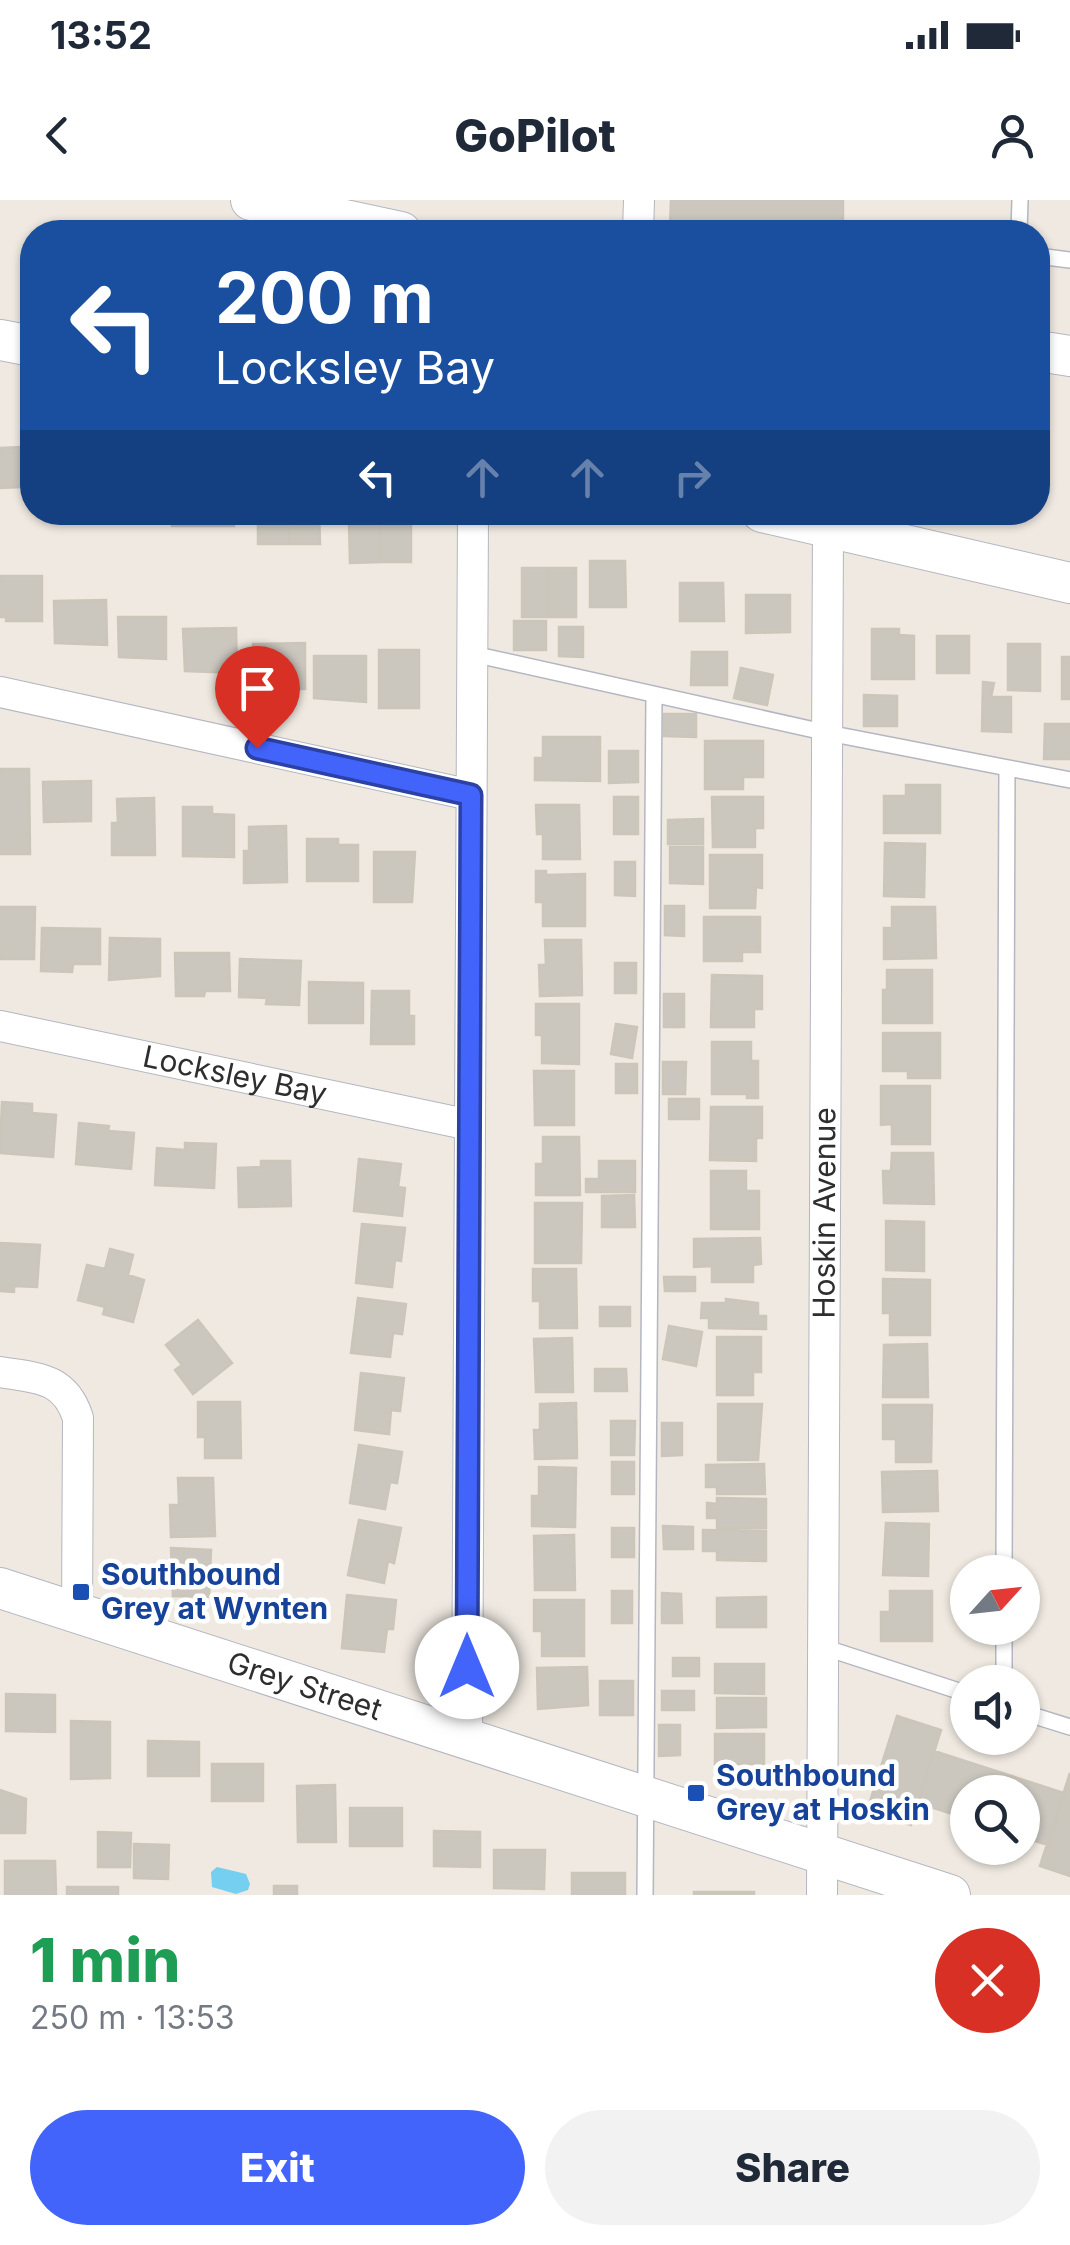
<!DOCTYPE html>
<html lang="en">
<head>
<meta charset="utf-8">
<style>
  :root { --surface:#fff; --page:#f2f2f3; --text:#1f2937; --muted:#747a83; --accent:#4264fb }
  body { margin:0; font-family:Inter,sans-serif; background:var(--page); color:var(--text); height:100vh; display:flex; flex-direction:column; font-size:38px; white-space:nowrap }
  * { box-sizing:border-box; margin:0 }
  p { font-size:32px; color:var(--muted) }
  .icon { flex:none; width:55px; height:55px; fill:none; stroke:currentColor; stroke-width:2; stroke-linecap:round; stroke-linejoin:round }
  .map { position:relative; height:1695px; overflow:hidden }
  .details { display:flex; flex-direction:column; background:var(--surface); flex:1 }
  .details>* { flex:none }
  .guide { position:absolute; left:20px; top:20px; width:1030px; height:305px; border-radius:40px; box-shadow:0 2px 8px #0004; background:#1a4fa0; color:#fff; overflow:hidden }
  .needle { width:65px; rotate:63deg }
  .fabs { position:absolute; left:950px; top:1355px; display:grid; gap:20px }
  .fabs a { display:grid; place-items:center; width:90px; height:90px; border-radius:50%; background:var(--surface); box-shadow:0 2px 8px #0004; font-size:50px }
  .pin { position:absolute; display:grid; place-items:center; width:85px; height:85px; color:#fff; margin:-102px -42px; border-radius:50% 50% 50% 0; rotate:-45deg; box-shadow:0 0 10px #0007 }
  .pin .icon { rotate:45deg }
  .me { position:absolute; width:110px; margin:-55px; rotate:0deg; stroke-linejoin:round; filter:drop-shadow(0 0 8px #0008) }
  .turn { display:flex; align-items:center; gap:35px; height:210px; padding:0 30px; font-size:45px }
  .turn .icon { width:130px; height:130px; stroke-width:2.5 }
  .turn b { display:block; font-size:70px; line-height:85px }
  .lanes { display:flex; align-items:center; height:95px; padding:0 30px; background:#0003; justify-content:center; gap:50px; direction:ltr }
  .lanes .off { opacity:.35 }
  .round { display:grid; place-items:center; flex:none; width:105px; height:105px; border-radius:52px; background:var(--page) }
  .head { display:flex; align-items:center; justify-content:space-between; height:170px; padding:0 30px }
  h1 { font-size:60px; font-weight:800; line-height:75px; color:#1e9e55 }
  .action { display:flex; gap:20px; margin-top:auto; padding:20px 30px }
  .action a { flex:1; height:115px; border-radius:60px; background:var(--accent); color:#fff; font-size:40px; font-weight:800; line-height:115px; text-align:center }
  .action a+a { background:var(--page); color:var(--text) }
  .status { display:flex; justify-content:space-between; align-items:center; height:70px; padding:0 50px; background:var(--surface); direction:ltr }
  .status svg { height:28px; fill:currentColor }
  header { display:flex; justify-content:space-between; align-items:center; height:130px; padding:0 30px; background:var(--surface); font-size:45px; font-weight:800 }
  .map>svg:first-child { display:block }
  .water { fill:#75cff0 }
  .building { fill:#cbc7bf; stroke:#cbc5ba; stroke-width:2.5 }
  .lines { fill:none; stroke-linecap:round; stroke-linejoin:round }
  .lane-casing { stroke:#b4b7c1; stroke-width:18 }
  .street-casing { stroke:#b4b7c1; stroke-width:32 }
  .secondary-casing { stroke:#b4b7c1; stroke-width:42 }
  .lane { stroke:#fff; stroke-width:15 }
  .street { stroke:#fff; stroke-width:30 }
  .secondary { stroke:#fff; stroke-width:40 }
  .route-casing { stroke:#2b41a3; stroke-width:25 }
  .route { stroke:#4264fb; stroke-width:18 }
  .transit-dot { fill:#1a4fb4; stroke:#fff; stroke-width:4 }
  .labels { text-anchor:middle; stroke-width:9; stroke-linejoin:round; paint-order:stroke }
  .street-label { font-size:30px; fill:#2e2e2e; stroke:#fff }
  .transit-label { font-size:30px; font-weight:bold; fill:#164399; stroke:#fff; text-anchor:start }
</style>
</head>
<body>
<div class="status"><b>13:52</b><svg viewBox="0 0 49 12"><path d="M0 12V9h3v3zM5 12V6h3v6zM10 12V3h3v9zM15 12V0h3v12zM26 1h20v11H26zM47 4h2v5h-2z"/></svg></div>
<header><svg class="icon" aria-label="back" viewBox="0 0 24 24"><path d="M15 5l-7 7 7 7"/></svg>GoPilot<svg class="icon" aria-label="person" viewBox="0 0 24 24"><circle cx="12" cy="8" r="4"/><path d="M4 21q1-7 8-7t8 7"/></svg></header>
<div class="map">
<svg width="1070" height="1695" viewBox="0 0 1070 1695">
  <rect width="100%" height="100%" fill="#efe9e1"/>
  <path class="water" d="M 217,1667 L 246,1674 L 250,1684 L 248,1690 L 236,1694 L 212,1687 L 211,1672 Z"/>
  <path class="building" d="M 671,0 L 843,0 L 843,26 L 670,27 Z
    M 21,247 L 32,247 L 32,287 L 21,287 Z
    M 21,247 L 21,287 L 0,288 L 0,248 Z
    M 172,312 L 203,312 L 203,326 L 172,326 Z
    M 203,312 L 234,312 L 234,326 L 203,326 Z
    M 258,312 L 289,312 L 289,344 L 258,344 Z
    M 289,312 L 319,312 L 320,344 L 289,344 Z
    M 349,322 L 380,322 L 381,362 L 350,363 Z
    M 380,322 L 411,322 L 411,362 L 381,362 Z
    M 590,361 L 625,361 L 626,407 L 590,407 Z
    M 522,368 L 549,368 L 549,417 L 522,417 Z
    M 549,368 L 576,368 L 576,417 L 549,417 Z
    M 0,376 L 42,376 L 42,421 L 6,421 L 6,417 L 0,417 Z
    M 680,383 L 723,383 L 724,421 L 680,421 Z
    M 746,395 L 790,395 L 790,432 L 746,433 Z
    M 106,400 L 107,445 L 55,443 L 54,401 Z
    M 118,417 L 166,417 L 166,459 L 119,457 Z
    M 514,421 L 546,421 L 546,450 L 514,450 Z
    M 559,427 L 583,427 L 583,457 L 559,456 Z
    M 236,428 L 237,473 L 185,471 L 183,429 Z
    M 872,429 L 899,429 L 899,435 L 914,436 L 914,479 L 872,479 Z
    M 937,436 L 969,436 L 969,473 L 937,473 Z
    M 305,443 L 305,489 L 271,489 L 270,485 L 253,485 L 253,444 Z
    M 1008,444 L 1040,444 L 1040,491 L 1008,490 Z
    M 379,450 L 419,450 L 419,508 L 379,508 Z
    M 692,452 L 727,452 L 727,485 L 691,485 Z
    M 314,456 L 366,456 L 366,502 L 314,498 Z
    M 1062,457 L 1070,457 L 1070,499 L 1062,499 Z
    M 741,468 L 773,475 L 767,505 L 734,498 Z
    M 983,482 L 994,483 L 991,497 L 1011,497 L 1011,532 L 982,531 Z
    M 864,495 L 897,496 L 897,526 L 864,526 Z
    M 664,514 L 696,514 L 696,537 L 664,536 Z
    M 1045,524 L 1070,524 L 1070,559 L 1044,559 Z
    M 543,537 L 600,537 L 600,581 L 535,580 L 535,558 L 543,558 Z
    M 705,541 L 763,541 L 763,577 L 743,577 L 743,589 L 705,589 Z
    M 609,551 L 638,551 L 638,582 L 609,583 Z
    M 0,569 L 29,569 L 30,654 L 0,654 Z
    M 91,581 L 91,621 L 44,622 L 43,582 Z
    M 906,585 L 940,585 L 940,633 L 884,633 L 884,596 L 906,596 Z
    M 614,597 L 638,597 L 638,634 L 614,634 Z
    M 712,597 L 763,597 L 763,628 L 755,628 L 755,647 L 713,647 Z
    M 154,598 L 155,655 L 112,655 L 112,623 L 118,623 L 117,599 Z
    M 536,605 L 579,605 L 580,659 L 543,659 L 543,634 L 537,634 Z
    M 183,607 L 212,607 L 212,614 L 234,615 L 234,657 L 183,656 Z
    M 703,619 L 703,644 L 668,644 L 668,620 Z
    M 286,626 L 287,682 L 244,683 L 244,651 L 249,651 L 249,627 Z
    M 307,639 L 338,639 L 338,645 L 358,645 L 358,681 L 307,681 Z
    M 885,643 L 925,644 L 924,697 L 884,696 Z
    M 670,647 L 703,647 L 703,684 L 670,683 Z
    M 374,652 L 415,652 L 412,702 L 374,702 Z
    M 710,655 L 762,655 L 762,688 L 756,687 L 755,708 L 710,708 Z
    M 615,662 L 635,662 L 635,696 L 615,695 Z
    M 536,671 L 546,671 L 546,675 L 585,674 L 585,726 L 543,726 L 543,702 L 536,702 Z
    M 665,706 L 684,706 L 684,736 L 665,735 Z
    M 0,707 L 35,707 L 34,759 L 0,759 Z
    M 892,707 L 935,707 L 936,758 L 884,759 L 884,728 L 892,728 Z
    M 704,717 L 760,717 L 760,752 L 742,752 L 742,761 L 704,761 Z
    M 42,728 L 100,729 L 100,764 L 73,764 L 72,772 L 41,771 Z
    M 110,738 L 160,739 L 160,776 L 109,780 Z
    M 545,740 L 581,740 L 582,795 L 540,796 L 539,765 L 546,765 Z
    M 175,753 L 229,753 L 230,791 L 205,791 L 204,796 L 176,796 Z
    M 240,759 L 301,761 L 299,805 L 266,804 L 267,798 L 239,797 Z
    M 615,763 L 636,763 L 636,793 L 615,793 Z
    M 887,770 L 932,770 L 932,823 L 883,823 L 883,790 L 887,790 Z
    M 712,775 L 762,776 L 762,809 L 754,809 L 754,827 L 711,827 Z
    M 309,782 L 363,783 L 363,823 L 309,823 Z
    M 372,791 L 409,791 L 409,816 L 414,816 L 414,844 L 371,844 Z
    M 664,794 L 684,794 L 684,827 L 664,827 Z
    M 536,804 L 579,804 L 579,864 L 542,863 L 542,835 L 536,835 Z
    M 616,824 L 637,827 L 632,858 L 611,854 Z
    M 883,833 L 940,833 L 940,878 L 908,878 L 908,871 L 883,871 Z
    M 712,842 L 751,842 L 751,861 L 758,861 L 758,898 L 747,898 L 747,894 L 712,894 Z
    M 663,862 L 686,862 L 685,894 L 663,894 Z
    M 616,864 L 637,864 L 637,893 L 616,893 Z
    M 534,871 L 574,871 L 574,925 L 535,925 Z
    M 881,886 L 930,886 L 930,944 L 892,944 L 892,924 L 881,925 Z
    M 669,899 L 699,899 L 699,919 L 669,919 Z
    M 2,902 L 32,904 L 32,913 L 56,915 L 53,957 L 0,953 Z
    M 711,907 L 762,907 L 762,938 L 756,938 L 756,961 L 710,960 Z
    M 79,923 L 109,926 L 108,931 L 134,933 L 131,969 L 76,964 Z
    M 543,937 L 579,937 L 580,995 L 536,995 L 536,964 L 543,964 Z
    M 185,943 L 216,944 L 214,988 L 155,985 L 157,948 L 185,950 Z
    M 892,953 L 933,953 L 934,1004 L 884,1003 L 883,971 L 891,971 Z
    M 359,959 L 401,964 L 398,987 L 405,988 L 402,1016 L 354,1011 Z
    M 261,961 L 290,961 L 291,1006 L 239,1007 L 238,968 L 261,967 Z
    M 599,961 L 635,961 L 635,992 L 586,992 L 586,979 L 599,979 Z
    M 711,971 L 746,971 L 746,991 L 759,991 L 759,1029 L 711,1029 Z
    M 634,995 L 635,1027 L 602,1027 L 602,996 Z
    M 535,1003 L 582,1003 L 581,1063 L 535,1063 Z
    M 886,1021 L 924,1022 L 924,1071 L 886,1070 Z
    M 362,1024 L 405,1028 L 401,1061 L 395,1060 L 392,1087 L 356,1083 Z
    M 760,1038 L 761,1064 L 753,1065 L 753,1082 L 712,1082 L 712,1066 L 694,1067 L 694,1039 Z
    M 0,1043 L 40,1045 L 37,1087 L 14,1086 L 14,1092 L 0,1091 Z
    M 110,1049 L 133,1055 L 128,1075 L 144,1080 L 133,1122 L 103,1114 L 105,1107 L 78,1100 L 87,1065 L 105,1069 Z
    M 533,1069 L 576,1069 L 577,1128 L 540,1128 L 540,1101 L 533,1101 Z
    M 664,1077 L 695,1077 L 695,1091 L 665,1091 Z
    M 883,1079 L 930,1080 L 930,1135 L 890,1135 L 890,1113 L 883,1113 Z
    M 358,1098 L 406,1104 L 402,1134 L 393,1133 L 390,1157 L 351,1153 Z
    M 726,1099 L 758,1103 L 758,1116 L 766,1116 L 766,1129 L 709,1128 L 709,1118 L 701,1118 L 702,1103 L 726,1103 Z
    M 600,1107 L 630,1107 L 630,1126 L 600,1126 Z
    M 198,1120 L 232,1163 L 193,1194 L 175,1170 L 182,1165 L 166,1145 Z
    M 669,1126 L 702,1132 L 696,1166 L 663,1159 Z
    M 717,1137 L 761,1137 L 761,1172 L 753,1172 L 753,1195 L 717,1195 Z
    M 572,1138 L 573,1192 L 536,1192 L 534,1139 Z
    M 927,1144 L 928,1197 L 883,1197 L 884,1145 Z
    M 595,1169 L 626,1169 L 627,1191 L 595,1191 Z
    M 361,1173 L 404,1178 L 400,1211 L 391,1210 L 389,1234 L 355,1230 Z
    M 198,1202 L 240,1202 L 241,1258 L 205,1258 L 205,1237 L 198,1237 Z
    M 576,1203 L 577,1258 L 535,1259 L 534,1230 L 540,1230 L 540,1204 Z
    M 718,1204 L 762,1204 L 758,1260 L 718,1260 Z
    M 883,1205 L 932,1205 L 931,1262 L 896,1262 L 896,1239 L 883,1239 Z
    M 611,1221 L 635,1221 L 634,1255 L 611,1255 Z
    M 662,1223 L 682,1223 L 682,1255 L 662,1256 Z
    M 359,1245 L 402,1252 L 397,1283 L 390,1282 L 385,1309 L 350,1303 Z
    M 612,1262 L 634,1262 L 634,1294 L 612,1294 Z
    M 764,1264 L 765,1294 L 717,1294 L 717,1287 L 706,1287 L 706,1265 Z
    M 539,1267 L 576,1268 L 575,1327 L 532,1326 L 532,1296 L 539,1296 Z
    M 937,1271 L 938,1311 L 883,1312 L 882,1272 Z
    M 178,1278 L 213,1278 L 215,1336 L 171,1337 L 170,1305 L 179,1305 Z
    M 717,1298 L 766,1299 L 766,1328 L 717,1328 L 717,1318 L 707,1318 L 707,1303 L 717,1304 Z
    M 359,1320 L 401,1328 L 394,1363 L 388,1361 L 384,1383 L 348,1375 Z
    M 886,1323 L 929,1324 L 928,1376 L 883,1375 Z
    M 663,1326 L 693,1327 L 693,1349 L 664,1349 Z
    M 612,1328 L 634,1328 L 634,1357 L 612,1357 Z
    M 703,1330 L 766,1331 L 766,1361 L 717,1360 L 717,1351 L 703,1351 Z
    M 574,1335 L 575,1390 L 535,1390 L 534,1336 Z
    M 171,1348 L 211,1350 L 209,1397 L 173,1396 Z
    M 612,1391 L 632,1391 L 632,1423 L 612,1423 Z
    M 890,1391 L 932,1391 L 932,1441 L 881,1441 L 881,1412 L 890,1412 Z
    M 662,1393 L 681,1394 L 682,1423 L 662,1423 Z
    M 347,1395 L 396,1400 L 393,1429 L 387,1429 L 384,1452 L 342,1448 Z
    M 766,1397 L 766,1427 L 717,1427 L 717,1398 Z
    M 534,1400 L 584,1400 L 584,1456 L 542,1456 L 542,1431 L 534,1431 Z
    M 673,1458 L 699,1458 L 699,1476 L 673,1476 Z
    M 715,1464 L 764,1464 L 764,1494 L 715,1493 Z
    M 587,1467 L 588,1505 L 538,1509 L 537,1468 Z
    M 600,1481 L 633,1481 L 633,1515 L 600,1515 Z
    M 662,1491 L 694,1491 L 694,1510 L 662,1510 Z
    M 6,1494 L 55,1495 L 55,1532 L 6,1531 Z
    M 717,1498 L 766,1498 L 766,1527 L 717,1528 Z
    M 897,1516 L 941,1530 L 911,1625 L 867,1611 Z
    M 71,1521 L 110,1522 L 110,1578 L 71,1579 Z
    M 659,1525 L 680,1525 L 680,1555 L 659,1556 Z
    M 715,1534 L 764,1534 L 764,1564 L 715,1564 Z
    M 148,1541 L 199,1542 L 199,1576 L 148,1576 Z
    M 934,1551 L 1064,1593 L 1048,1645 L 1022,1637 L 1022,1592 L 968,1592 L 968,1619 L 918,1603 Z
    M 212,1564 L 263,1564 L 263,1601 L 212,1601 Z
    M 1070,1573 L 1070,1676 L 1040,1666 Z
    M 335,1585 L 336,1642 L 298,1642 L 297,1586 Z
    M 0,1590 L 26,1599 L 25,1633 L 0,1633 Z
    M 350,1608 L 402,1608 L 402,1646 L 350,1646 Z
    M 434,1631 L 480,1632 L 480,1667 L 434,1666 Z
    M 98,1632 L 131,1633 L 130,1667 L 98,1667 Z
    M 134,1644 L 169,1645 L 168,1679 L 134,1678 Z
    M 494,1650 L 545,1650 L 544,1689 L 494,1688 Z
    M 5,1661 L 55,1661 L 56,1695 L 5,1695 Z
    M 572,1673 L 625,1673 L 625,1695 L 572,1695 Z
    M 274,1686 L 297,1686 L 297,1695 L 274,1695 Z
    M 67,1687 L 118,1687 L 118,1695 L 67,1695 Z
    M 694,1692 L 754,1692 L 754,1695 L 694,1695 Z"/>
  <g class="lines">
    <defs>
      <path id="lane" d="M 1019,32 L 1020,0
        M 1038,56 L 1070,60
        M 473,454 L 828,533 L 1070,580
        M 1004,1372 L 1007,570
        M 823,1447 L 968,1494
        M 1004,1482 L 1004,1428
        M 1022,1512 L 1070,1527
        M 645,1695 L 654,495"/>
      <g id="street">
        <path d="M 638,32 L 639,0"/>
        <path d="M 0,492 L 471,595"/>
        <path id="s1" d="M 0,826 L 470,925"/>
        <path d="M 0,1172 C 37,1178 65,1177 78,1218 L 77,1416"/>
        <path d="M 467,1540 L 473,312"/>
        <path id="s2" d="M 822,1695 L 828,329"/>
      </g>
      <g id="secondary">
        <path d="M 251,0 L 401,32"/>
        <path d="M 0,140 L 32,146"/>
        <path d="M 1038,151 L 1070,156"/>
        <path d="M 762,312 L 1070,383"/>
        <path id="s3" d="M 0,1388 L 950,1695"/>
      </g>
    </defs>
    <use href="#lane" class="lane-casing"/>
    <use href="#street" class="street-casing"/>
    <use href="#secondary" class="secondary-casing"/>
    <use href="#lane" class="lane"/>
    <use href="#street" class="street"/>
    <use href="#secondary" class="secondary"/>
  </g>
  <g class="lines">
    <defs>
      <path id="route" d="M 257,548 L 471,595 L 467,1467"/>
    </defs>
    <use href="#route" class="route-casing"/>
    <use href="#route" class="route"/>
  </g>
  <g class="transit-dot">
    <rect x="71" y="1382" width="20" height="20" rx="5"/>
    <rect x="686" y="1583" width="20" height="20" rx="5"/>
  </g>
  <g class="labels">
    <g class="street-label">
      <text dy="10" stroke="none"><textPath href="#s1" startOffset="240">Locksley Bay</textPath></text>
      <text dy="10" stroke="none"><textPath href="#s2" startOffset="682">Hoskin Avenue</textPath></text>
      <text dy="10" stroke="none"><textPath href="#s3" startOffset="320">Grey Street</textPath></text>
    </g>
    <g class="transit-label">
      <text x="101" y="1385">Southbound<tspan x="101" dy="34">Grey at Wynten</tspan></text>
      <text x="716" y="1586">Southbound<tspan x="716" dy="34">Grey at Hoskin</tspan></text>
    </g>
  </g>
</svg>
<div class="fabs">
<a><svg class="needle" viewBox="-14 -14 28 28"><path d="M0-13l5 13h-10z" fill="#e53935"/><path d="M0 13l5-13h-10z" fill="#747a83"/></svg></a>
<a><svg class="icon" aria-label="sound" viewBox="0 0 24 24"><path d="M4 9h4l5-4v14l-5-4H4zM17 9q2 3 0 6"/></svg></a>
<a><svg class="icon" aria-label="search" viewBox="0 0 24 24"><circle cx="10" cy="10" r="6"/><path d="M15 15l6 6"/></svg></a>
</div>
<div class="pin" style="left:257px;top:548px;background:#d93025"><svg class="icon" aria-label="arrive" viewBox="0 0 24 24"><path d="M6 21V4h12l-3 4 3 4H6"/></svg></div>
<svg class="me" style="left:467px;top:1467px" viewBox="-20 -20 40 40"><circle r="19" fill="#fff"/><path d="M0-13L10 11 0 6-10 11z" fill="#4264fb"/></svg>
<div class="guide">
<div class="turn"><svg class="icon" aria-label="left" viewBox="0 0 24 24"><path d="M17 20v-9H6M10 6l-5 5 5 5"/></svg><div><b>200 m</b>Locksley Bay</div></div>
<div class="lanes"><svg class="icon" aria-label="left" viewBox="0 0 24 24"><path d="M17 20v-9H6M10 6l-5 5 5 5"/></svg><svg class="icon off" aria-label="ahead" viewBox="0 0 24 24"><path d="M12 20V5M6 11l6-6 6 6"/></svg><svg class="icon off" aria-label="ahead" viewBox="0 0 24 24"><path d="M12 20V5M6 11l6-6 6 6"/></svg><svg class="icon off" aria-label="right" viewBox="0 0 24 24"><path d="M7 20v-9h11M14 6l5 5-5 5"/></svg></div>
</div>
</div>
<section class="details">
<div class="head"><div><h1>1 min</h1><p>250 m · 13:53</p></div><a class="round" style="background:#d93025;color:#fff"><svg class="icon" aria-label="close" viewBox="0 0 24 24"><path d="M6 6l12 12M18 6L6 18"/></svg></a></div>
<div class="action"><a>Exit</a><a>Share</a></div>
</section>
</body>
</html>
